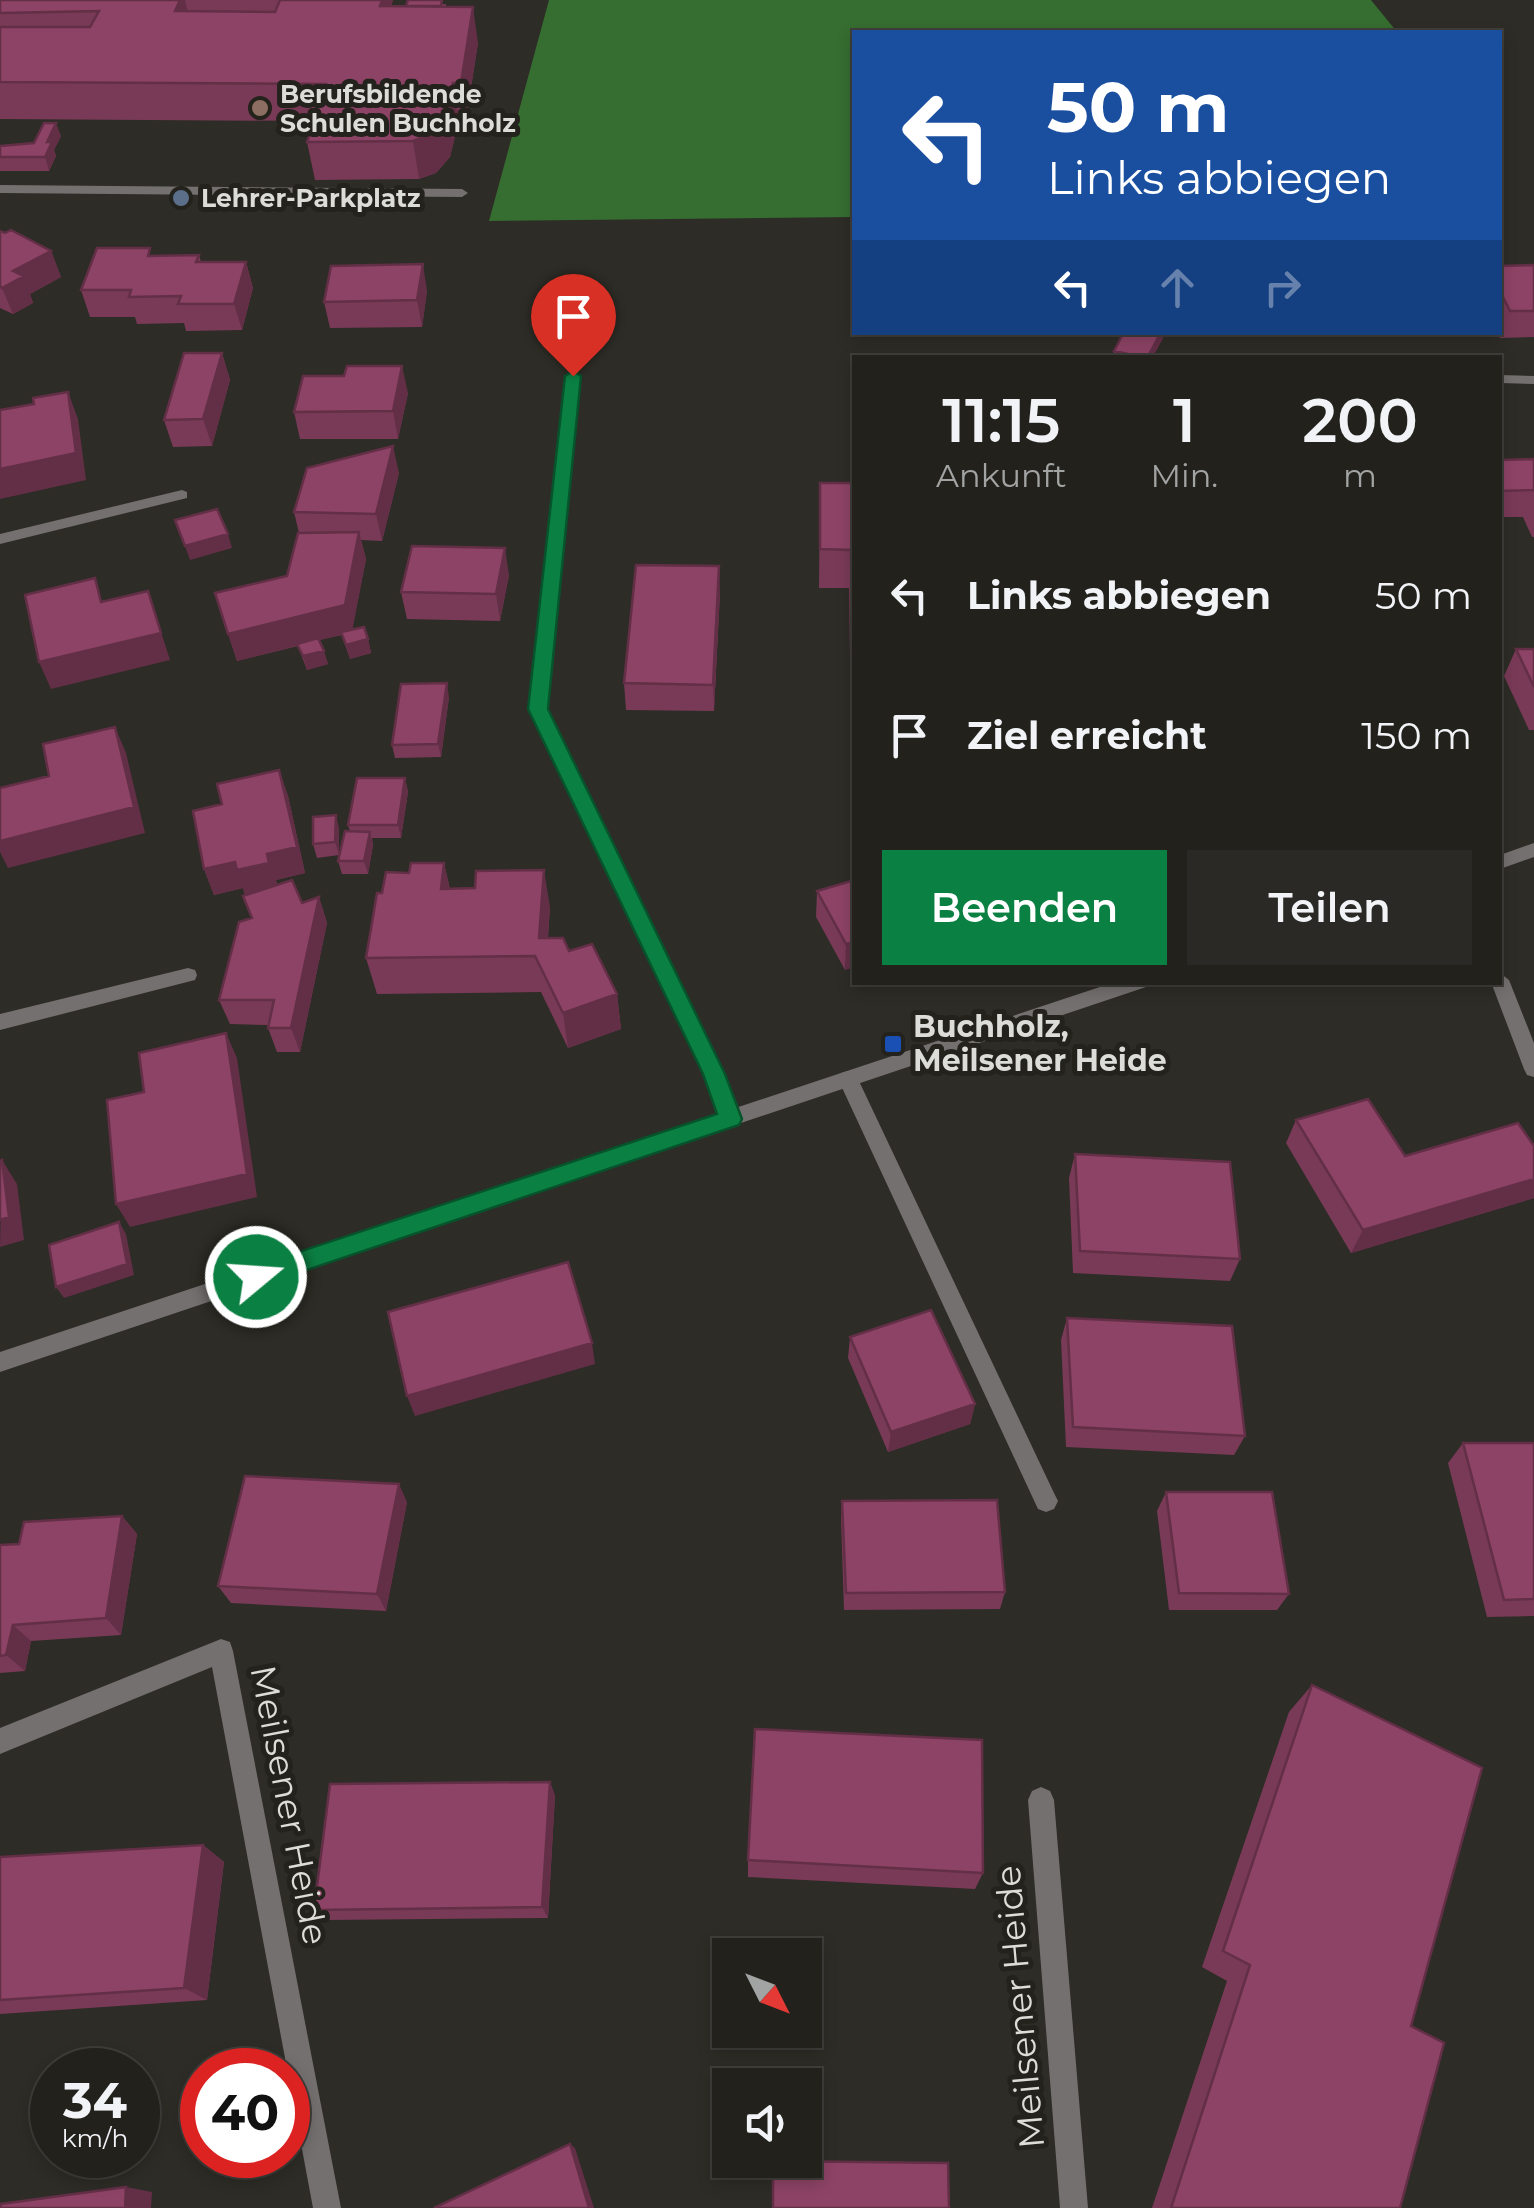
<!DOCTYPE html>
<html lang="de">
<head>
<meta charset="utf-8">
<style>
  :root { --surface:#22211c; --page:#2a2925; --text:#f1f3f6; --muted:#a2a3a3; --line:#3f3e3b; --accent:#0b8043 }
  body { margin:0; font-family:Montserrat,sans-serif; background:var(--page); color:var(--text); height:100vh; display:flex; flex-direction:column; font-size:38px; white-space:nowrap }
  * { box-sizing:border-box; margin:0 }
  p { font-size:32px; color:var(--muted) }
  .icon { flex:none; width:55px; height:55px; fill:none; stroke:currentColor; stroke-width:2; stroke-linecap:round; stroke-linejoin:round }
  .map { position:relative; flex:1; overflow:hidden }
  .details { position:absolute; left:852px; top:355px; width:650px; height:630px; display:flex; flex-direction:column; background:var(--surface); border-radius:0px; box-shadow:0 5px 15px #0003,0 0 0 2px var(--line) }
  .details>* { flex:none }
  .hud { position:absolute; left:852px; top:30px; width:650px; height:305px; border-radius:0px; box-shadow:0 5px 15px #0003,0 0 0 2px var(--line); background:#1a4fa0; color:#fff; overflow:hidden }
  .needle { width:65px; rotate:132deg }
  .tools { position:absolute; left:712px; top:1938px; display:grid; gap:20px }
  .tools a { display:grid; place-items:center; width:110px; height:110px; border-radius:0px; background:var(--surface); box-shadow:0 5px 15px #0003,0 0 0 2px var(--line); font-size:50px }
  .speed { position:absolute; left:30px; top:2048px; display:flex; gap:20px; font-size:50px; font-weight:700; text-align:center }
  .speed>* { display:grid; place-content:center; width:130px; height:130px; border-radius:50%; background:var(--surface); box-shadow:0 5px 15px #0003,0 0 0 2px var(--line); line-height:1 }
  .speed small { font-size:25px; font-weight:400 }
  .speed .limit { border:15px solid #d22; background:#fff; color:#111 }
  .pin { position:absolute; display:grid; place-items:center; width:85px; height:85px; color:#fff; margin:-102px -42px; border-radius:50% 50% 50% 0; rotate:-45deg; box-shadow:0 0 10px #0007 }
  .pin .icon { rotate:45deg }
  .me { position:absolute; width:110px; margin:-55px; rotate:72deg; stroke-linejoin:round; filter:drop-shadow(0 0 8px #0008) }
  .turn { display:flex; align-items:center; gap:35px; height:210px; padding:0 30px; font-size:45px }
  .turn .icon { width:130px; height:130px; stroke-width:2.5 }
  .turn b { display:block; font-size:70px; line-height:85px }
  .lanes { display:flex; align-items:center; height:95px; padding:0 30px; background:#0003; justify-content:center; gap:50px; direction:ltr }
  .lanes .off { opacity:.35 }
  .eta { display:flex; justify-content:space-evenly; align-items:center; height:170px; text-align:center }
  .eta b { font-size:60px; font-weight:600; line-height:70px }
  .button { display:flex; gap:20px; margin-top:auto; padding:20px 30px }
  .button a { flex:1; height:115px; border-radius:0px; background:var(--accent); color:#fff; font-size:40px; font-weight:600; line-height:115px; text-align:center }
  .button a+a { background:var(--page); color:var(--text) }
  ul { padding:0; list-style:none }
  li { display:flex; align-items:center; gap:30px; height:140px; padding:0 30px }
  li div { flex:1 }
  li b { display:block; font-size:38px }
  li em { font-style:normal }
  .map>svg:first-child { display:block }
  .forest { fill:#366d30 }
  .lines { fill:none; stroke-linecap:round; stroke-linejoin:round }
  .service { fill:#747070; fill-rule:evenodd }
  .minor { fill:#747070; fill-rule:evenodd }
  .tertiary { fill:#747070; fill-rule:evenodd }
  .wall { fill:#793a57 }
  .shaded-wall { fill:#632f47 }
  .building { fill:#8d4365; stroke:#632f47; stroke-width:2.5 }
  .route { fill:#0b8043; stroke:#07532c; stroke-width:2.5 }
  .education-dot { fill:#8d6e63; stroke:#23221c; stroke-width:4 }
  .service-dot { fill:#5c6f8a; stroke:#23221c; stroke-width:4 }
  .transit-dot { fill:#1a4fb4; stroke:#23221c; stroke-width:4 }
  .labels { text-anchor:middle; stroke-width:10; stroke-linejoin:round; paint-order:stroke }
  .far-poi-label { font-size:25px; font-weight:bold; fill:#dcdcd8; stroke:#23221c; text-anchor:start }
  .poi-label { font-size:30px; font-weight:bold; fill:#dcdcd8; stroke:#23221c; text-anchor:start }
  .near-street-label { font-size:35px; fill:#dcdcd8; stroke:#23221c }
</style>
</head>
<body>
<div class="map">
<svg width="1534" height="2208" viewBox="0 0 1534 2208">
  <rect width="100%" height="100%" fill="#2d2c26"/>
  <path class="forest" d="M 549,0 L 1371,0 L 1397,32 L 855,32 L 855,217 L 489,221 Z"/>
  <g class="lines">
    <path class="service" d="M 0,185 L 462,189 L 468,193 L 462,197 L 0,193 Z
      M 573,372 L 580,376 L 546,709 L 724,1074 L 740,1119 L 737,1125 L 723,1125 L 720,1119 L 704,1074 L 530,709 L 566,376 Z
      M 1500,973 L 1509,980 L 1534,1043 L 1534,1077 L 1527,1075 L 1524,1069 L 1491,982 L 1500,982 Z
      M 848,1071 L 855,1073 L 858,1079 L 1054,1493 L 1058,1501 L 1054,1509 L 1046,1512 L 1038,1509 L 838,1079 L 841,1073 Z"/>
    <path class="minor" d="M 1500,375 L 1534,376 L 1534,384 L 1500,383 Z
      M 182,490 L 187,492 L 187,498 L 0,544 L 0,534 Z
      M 188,968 L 195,970 L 197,975 L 195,980 L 0,1030 L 0,1014 Z
      M 221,1639 L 230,1642 L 233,1651 L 341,2208 L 313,2208 L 212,1667 L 0,1754 L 0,1728 Z
      M 1041,1787 L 1050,1791 L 1054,1800 L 1088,2208 L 1060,2208 L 1028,1800 L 1032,1791 Z"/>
    <path class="tertiary" d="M 1534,843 L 1534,857 L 1500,869 L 1500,855 Z
      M 1115,982 L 1148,982 L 1146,987 L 0,1372 L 0,1352 Z"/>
  </g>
  <path class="wall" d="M 0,0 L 393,0 L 391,6 L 446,4 L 446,6 L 478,43 L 466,120 L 459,120 L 450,157 L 436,173 L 419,179 L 315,180 L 307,142 L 314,121 L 0,119 Z
    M 61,136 L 54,150 L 56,156 L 49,171 L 0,171 L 0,146 L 34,143 Z
    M 0,231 L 51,251 L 61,277 L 30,294 L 33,303 L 13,314 L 0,308 Z
    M 199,255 L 201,262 L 246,262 L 253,288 L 242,330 L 186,331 L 184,323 L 137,324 L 135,317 L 90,317 L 81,290 L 153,256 Z
    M 1534,265 L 1534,337 L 1500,338 L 1497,332 L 1500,332 L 1500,266 Z
    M 427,291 L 422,327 L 330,328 L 324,302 Z
    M 1124,332 L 1164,332 L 1163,338 L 1152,358 L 1112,358 L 1114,351 Z
    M 222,353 L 230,380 L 212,446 L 173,447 L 164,420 Z
    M 408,393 L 398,439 L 300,439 L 294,412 Z
    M 1534,459 L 1534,537 L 1532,537 L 1523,517 L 1500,517 L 1500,460 Z
    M 399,473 L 382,541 L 361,540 L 366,559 L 352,629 L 368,639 L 371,653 L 350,659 L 342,635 L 319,640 L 328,664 L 307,670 L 298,646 L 237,661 L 215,593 L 287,576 L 299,533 L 294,512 Z
    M 820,483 L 855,483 L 855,657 L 850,657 L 849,588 L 819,588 Z
    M 509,575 L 500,621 L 407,619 L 401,592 Z
    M 720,593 L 714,711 L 626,710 L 624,683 Z
    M 1516,649 L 1534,649 L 1534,730 L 1529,730 L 1504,676 Z
    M 449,697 L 441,757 L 395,758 L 392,745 Z
    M 279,770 L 288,796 L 305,873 L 276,880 L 277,885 L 302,903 L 319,897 L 327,923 L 300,1052 L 277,1052 L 268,1028 L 268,1025 L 230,1024 L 219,1000 L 252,918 L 243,888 L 214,895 L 204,869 L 222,804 Z
    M 405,778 L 408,792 L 401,838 L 372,838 L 373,845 L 368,874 L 342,874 L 338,861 L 350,831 L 348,825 Z
    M 339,828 L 339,855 L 317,858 L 313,844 Z
    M 444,863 L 450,889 L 550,907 L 548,938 L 569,951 L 617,994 L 621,1029 L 568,1048 L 541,992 L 377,994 L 366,958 L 382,893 L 409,873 Z
    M 855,880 L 845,970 L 816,917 L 817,891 Z
    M 1296,1120 L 1405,1156 L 1534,1146 L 1534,1198 L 1351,1253 L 1286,1143 Z
    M 1075,1154 L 1240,1259 L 1230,1281 L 1073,1273 L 1069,1178 Z
    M 1067,1318 L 1245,1436 L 1234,1455 L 1066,1447 L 1061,1340 Z
    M 850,1337 L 975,1404 L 970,1424 L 888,1452 L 848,1358 Z
    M 1463,1443 L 1534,1443 L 1534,1616 L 1487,1617 L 1448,1463 Z
    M 1166,1492 L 1289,1594 L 1277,1610 L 1169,1610 L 1157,1511 Z
    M 842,1501 L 1005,1592 L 1000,1609 L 844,1610 L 841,1519 Z
    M 407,1502 L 386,1611 L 231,1603 L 218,1586 Z
    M 122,1516 L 137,1534 L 121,1635 L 31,1641 L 25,1671 L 0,1673 L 0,1545 L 19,1544 Z
    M 1312,1685 L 1411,2026 L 1400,2208 L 1152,2208 L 1227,1981 L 1202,1967 L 1289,1712 Z
    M 550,1782 L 555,1796 L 548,1918 L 326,1920 L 314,1910 Z
    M 203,1845 L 224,1862 L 207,2000 L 0,2014 L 0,1857 Z
    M 748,1860 L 983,1873 L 975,1889 L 748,1877 Z"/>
  <path class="shaded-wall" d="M 180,0 L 185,0 L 192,29 L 175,11 Z
    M 379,0 L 393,0 L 388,17 L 390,30 Z
    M 473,7 L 478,43 L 466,120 L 461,83 Z
    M 453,83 L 459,120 L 450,157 L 436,173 L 419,179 L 413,141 Z
    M 56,123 L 61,136 L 54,150 L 56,156 L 49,171 L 45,157 L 47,142 Z
    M 51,251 L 61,277 L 30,294 L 33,303 L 13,314 L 2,288 L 13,271 Z
    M 246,262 L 253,288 L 242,330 L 234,304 Z
    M 423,264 L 427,291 L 422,327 L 417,300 Z
    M 1161,332 L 1164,332 L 1163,338 L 1152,358 L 1147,358 Z
    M 222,353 L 230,380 L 212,446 L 203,419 Z
    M 402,366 L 408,393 L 398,439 L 393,411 Z
    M 68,392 L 78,419 L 86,480 L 0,499 L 0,469 Z
    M 393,446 L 399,473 L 382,541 L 376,514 Z
    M 359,532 L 366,559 L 352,632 L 237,661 L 228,634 Z
    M 228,534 L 232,548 L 190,560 L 185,546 Z
    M 505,548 L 509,575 L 500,621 L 496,594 Z
    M 719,566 L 720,593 L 714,711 L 713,685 Z
    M 148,591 L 170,660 L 51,689 L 39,662 Z
    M 368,639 L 371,653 L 350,659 L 346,645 Z
    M 324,651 L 328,664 L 307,670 L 303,656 Z
    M 447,683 L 449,697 L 441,757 L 438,744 Z
    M 115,727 L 126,753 L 145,833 L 8,868 L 0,852 L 0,841 Z
    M 279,770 L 288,796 L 305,873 L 276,880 L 278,888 L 246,896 L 243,888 L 214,895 L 204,869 L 267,854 Z
    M 405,778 L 408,792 L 401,838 L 398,825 Z
    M 336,815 L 339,828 L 339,855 L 335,842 Z
    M 370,832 L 373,845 L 368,874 L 364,861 Z
    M 444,863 L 452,900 L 441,889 Z
    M 544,870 L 550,907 L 545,974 L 539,938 Z
    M 319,897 L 327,923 L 300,1052 L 291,1028 Z
    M 855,942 L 855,967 L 845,970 L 846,944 Z
    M 617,994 L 621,1029 L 568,1048 L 563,1013 Z
    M 226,1033 L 237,1058 L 257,1197 L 130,1227 L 116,1204 Z
    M 2,1160 L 17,1184 L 24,1240 L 0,1247 Z
    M 1534,1179 L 1534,1198 L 1351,1253 L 1363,1230 Z
    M 119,1222 L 126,1234 L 134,1275 L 64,1298 L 56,1287 Z
    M 592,1343 L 595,1364 L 415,1416 L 407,1396 Z
    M 975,1404 L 970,1424 L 888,1452 L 891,1432 Z
    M 399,1484 L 407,1502 L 386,1611 L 377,1594 Z
    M 122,1516 L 137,1534 L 121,1635 L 106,1618 Z
    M 13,1625 L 31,1641 L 25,1671 L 6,1655 Z
    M 550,1782 L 555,1796 L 548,1918 L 542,1907 Z
    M 203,1845 L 224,1862 L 207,2000 L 184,1988 Z
    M 570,2144 L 575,2148 L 594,2208 L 589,2208 Z
    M 126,2187 L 152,2192 L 151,2208 L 125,2208 Z"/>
  <path class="building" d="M 0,0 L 180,0 L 175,11 L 275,12 L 280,0 L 382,0 L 380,6 L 473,7 L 461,83 L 453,83 L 444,119 L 430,135 L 413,141 L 307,142 L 326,84 L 0,82 L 0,27 L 90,27 L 99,11 L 0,13 Z
    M 408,0 L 442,0 L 441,6 L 406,6 Z
    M 44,123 L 56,123 L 47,142 L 52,142 L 45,157 L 0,157 L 0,146 L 34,143 Z
    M 11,230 L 51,251 L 13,271 L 24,276 L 2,288 L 0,286 L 0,231 L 5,233 Z
    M 97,248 L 150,248 L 148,256 L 199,255 L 196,262 L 246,262 L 234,304 L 178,304 L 181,296 L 129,297 L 131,290 L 81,290 Z
    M 423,264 L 417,300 L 324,302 L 331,266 Z
    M 1534,265 L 1534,311 L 1510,311 L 1500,291 L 1500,266 Z
    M 1124,332 L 1161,332 L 1147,358 L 1114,351 Z
    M 184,353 L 222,353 L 203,419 L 164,420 Z
    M 347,366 L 402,366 L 393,411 L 294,412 L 303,376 L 344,376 Z
    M 68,392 L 76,453 L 0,469 L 0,410 L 34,404 L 33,398 Z
    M 393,446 L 376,514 L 294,512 L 307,468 Z
    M 1534,459 L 1534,490 L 1500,491 L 1500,460 Z
    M 820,483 L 855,483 L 855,619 L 852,619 L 851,550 L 820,549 Z
    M 217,509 L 228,534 L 185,546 L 175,520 Z
    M 359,532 L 345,605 L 228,634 L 215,593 L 287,576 L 298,533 Z
    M 412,546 L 505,548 L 496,594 L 401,592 Z
    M 636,565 L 719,566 L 713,685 L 624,683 Z
    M 95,578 L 101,602 L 148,591 L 161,633 L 39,662 L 25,595 Z
    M 364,627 L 368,639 L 346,645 L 341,632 Z
    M 318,638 L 324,651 L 303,656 L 297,644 Z
    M 1516,649 L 1534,649 L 1534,687 Z
    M 447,683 L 438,744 L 392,745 L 401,684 Z
    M 115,727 L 134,807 L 0,841 L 0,788 L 49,776 L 43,744 Z
    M 279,770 L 297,847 L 267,854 L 269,863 L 237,870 L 235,862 L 204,869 L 193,811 L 222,804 L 217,784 Z
    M 357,778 L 405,778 L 398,825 L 348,825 Z
    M 336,815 L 335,842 L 313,844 L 313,817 Z
    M 345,831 L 370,832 L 364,861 L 338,861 Z
    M 411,863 L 444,863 L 441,889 L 475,888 L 476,871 L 544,870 L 539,938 L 563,938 L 569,951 L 592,944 L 617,994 L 563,1013 L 535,956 L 366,958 L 377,893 L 382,893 L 386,872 L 409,873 Z
    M 292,880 L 302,903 L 319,897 L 291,1028 L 268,1028 L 274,1000 L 219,1000 L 239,922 L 252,918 L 243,896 Z
    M 855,880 L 855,942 L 846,944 L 817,891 Z
    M 226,1033 L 247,1174 L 116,1204 L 107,1100 L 144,1092 L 139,1053 Z
    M 1368,1099 L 1405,1156 L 1518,1123 L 1534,1146 L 1534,1179 L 1363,1230 L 1296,1120 Z
    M 1075,1154 L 1230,1162 L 1240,1259 L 1080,1251 Z
    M 2,1160 L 9,1217 L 0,1220 L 0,1161 Z
    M 119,1222 L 127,1264 L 56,1287 L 49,1245 Z
    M 568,1262 L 592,1343 L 407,1396 L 388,1312 Z
    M 931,1310 L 975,1404 L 891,1432 L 850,1337 Z
    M 1067,1318 L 1232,1326 L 1245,1436 L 1073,1427 Z
    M 1463,1443 L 1534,1443 L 1534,1599 L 1504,1600 Z
    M 245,1476 L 399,1484 L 377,1594 L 218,1586 Z
    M 1166,1492 L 1272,1492 L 1289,1594 L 1179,1593 Z
    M 997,1500 L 1005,1592 L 846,1593 L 842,1501 Z
    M 122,1516 L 106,1618 L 13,1625 L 6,1655 L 0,1656 L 0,1545 L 19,1544 L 24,1522 Z
    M 1312,1685 L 1482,1768 L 1411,2026 L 1444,2043 L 1400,2208 L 1171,2208 L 1250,1965 L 1223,1951 Z
    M 755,1729 L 982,1740 L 983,1873 L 748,1860 Z
    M 550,1782 L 542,1907 L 314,1910 L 330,1784 Z
    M 203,1845 L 184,1988 L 0,2000 L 0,1857 Z
    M 570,2144 L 589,2208 L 434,2208 Z
    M 773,2161 L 948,2163 L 949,2208 L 773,2208 Z
    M 126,2187 L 125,2208 L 0,2208 L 1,2204 Z"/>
  <path class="route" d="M 573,371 L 581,376 L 548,709 L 725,1074 L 742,1119 L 739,1125 L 256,1287 L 247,1284 L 244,1277 L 247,1269 L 717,1114 L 703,1074 L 528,709 L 565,376 Z"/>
  <circle class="education-dot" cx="260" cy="108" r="10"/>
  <circle class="service-dot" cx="181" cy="198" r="10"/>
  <rect class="transit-dot" x="883" y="1034" width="20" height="20" rx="5"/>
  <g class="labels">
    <g class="far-poi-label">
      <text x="280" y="103">Berufsbildende<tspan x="280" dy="29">Schulen Buchholz</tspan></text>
      <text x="201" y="207">Lehrer-Parkplatz</text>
    </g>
    <g class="poi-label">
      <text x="913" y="1037">Buchholz,<tspan x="913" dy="34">Meilsener Heide</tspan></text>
    </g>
    <g class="near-street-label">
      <text transform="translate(289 1805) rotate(79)" y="12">Meilsener Heide</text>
      <text transform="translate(1020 2007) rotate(-95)" y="12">Meilsener Heide</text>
    </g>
  </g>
</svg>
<div class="tools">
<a><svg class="needle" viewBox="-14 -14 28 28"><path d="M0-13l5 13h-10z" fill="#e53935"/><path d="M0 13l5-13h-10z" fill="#a2a3a3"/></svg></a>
<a><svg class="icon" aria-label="sound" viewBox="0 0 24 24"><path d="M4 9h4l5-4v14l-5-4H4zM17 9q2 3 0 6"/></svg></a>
</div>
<div class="speed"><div>34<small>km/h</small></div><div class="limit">40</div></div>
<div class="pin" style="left:573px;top:376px;background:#d93025"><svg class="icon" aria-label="arrive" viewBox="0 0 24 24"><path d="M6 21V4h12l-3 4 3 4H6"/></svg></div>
<svg class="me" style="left:256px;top:1277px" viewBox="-20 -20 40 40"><circle r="17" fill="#0b8043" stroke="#fff" stroke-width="3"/><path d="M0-11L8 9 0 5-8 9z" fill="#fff"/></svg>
<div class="hud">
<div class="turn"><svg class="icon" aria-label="left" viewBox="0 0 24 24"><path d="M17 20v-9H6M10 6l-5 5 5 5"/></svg><div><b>50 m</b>Links abbiegen</div></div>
<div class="lanes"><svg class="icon" aria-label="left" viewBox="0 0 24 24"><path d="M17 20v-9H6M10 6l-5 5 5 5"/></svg><svg class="icon off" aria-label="ahead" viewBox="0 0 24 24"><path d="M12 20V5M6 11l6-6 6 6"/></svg><svg class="icon off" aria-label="right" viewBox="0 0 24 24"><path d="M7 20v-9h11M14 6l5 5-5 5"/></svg></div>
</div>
<section class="details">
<div class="eta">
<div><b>11:15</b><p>Ankunft</p></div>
<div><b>1</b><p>Min.</p></div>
<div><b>200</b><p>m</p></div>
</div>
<ul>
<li><svg class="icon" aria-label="left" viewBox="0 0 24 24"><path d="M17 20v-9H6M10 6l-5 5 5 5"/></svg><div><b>Links abbiegen</b></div><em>50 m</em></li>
<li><svg class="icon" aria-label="arrive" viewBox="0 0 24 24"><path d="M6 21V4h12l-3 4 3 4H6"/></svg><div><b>Ziel erreicht</b></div><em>150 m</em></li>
</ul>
<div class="button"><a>Beenden</a><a>Teilen</a></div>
</section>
</div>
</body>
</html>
